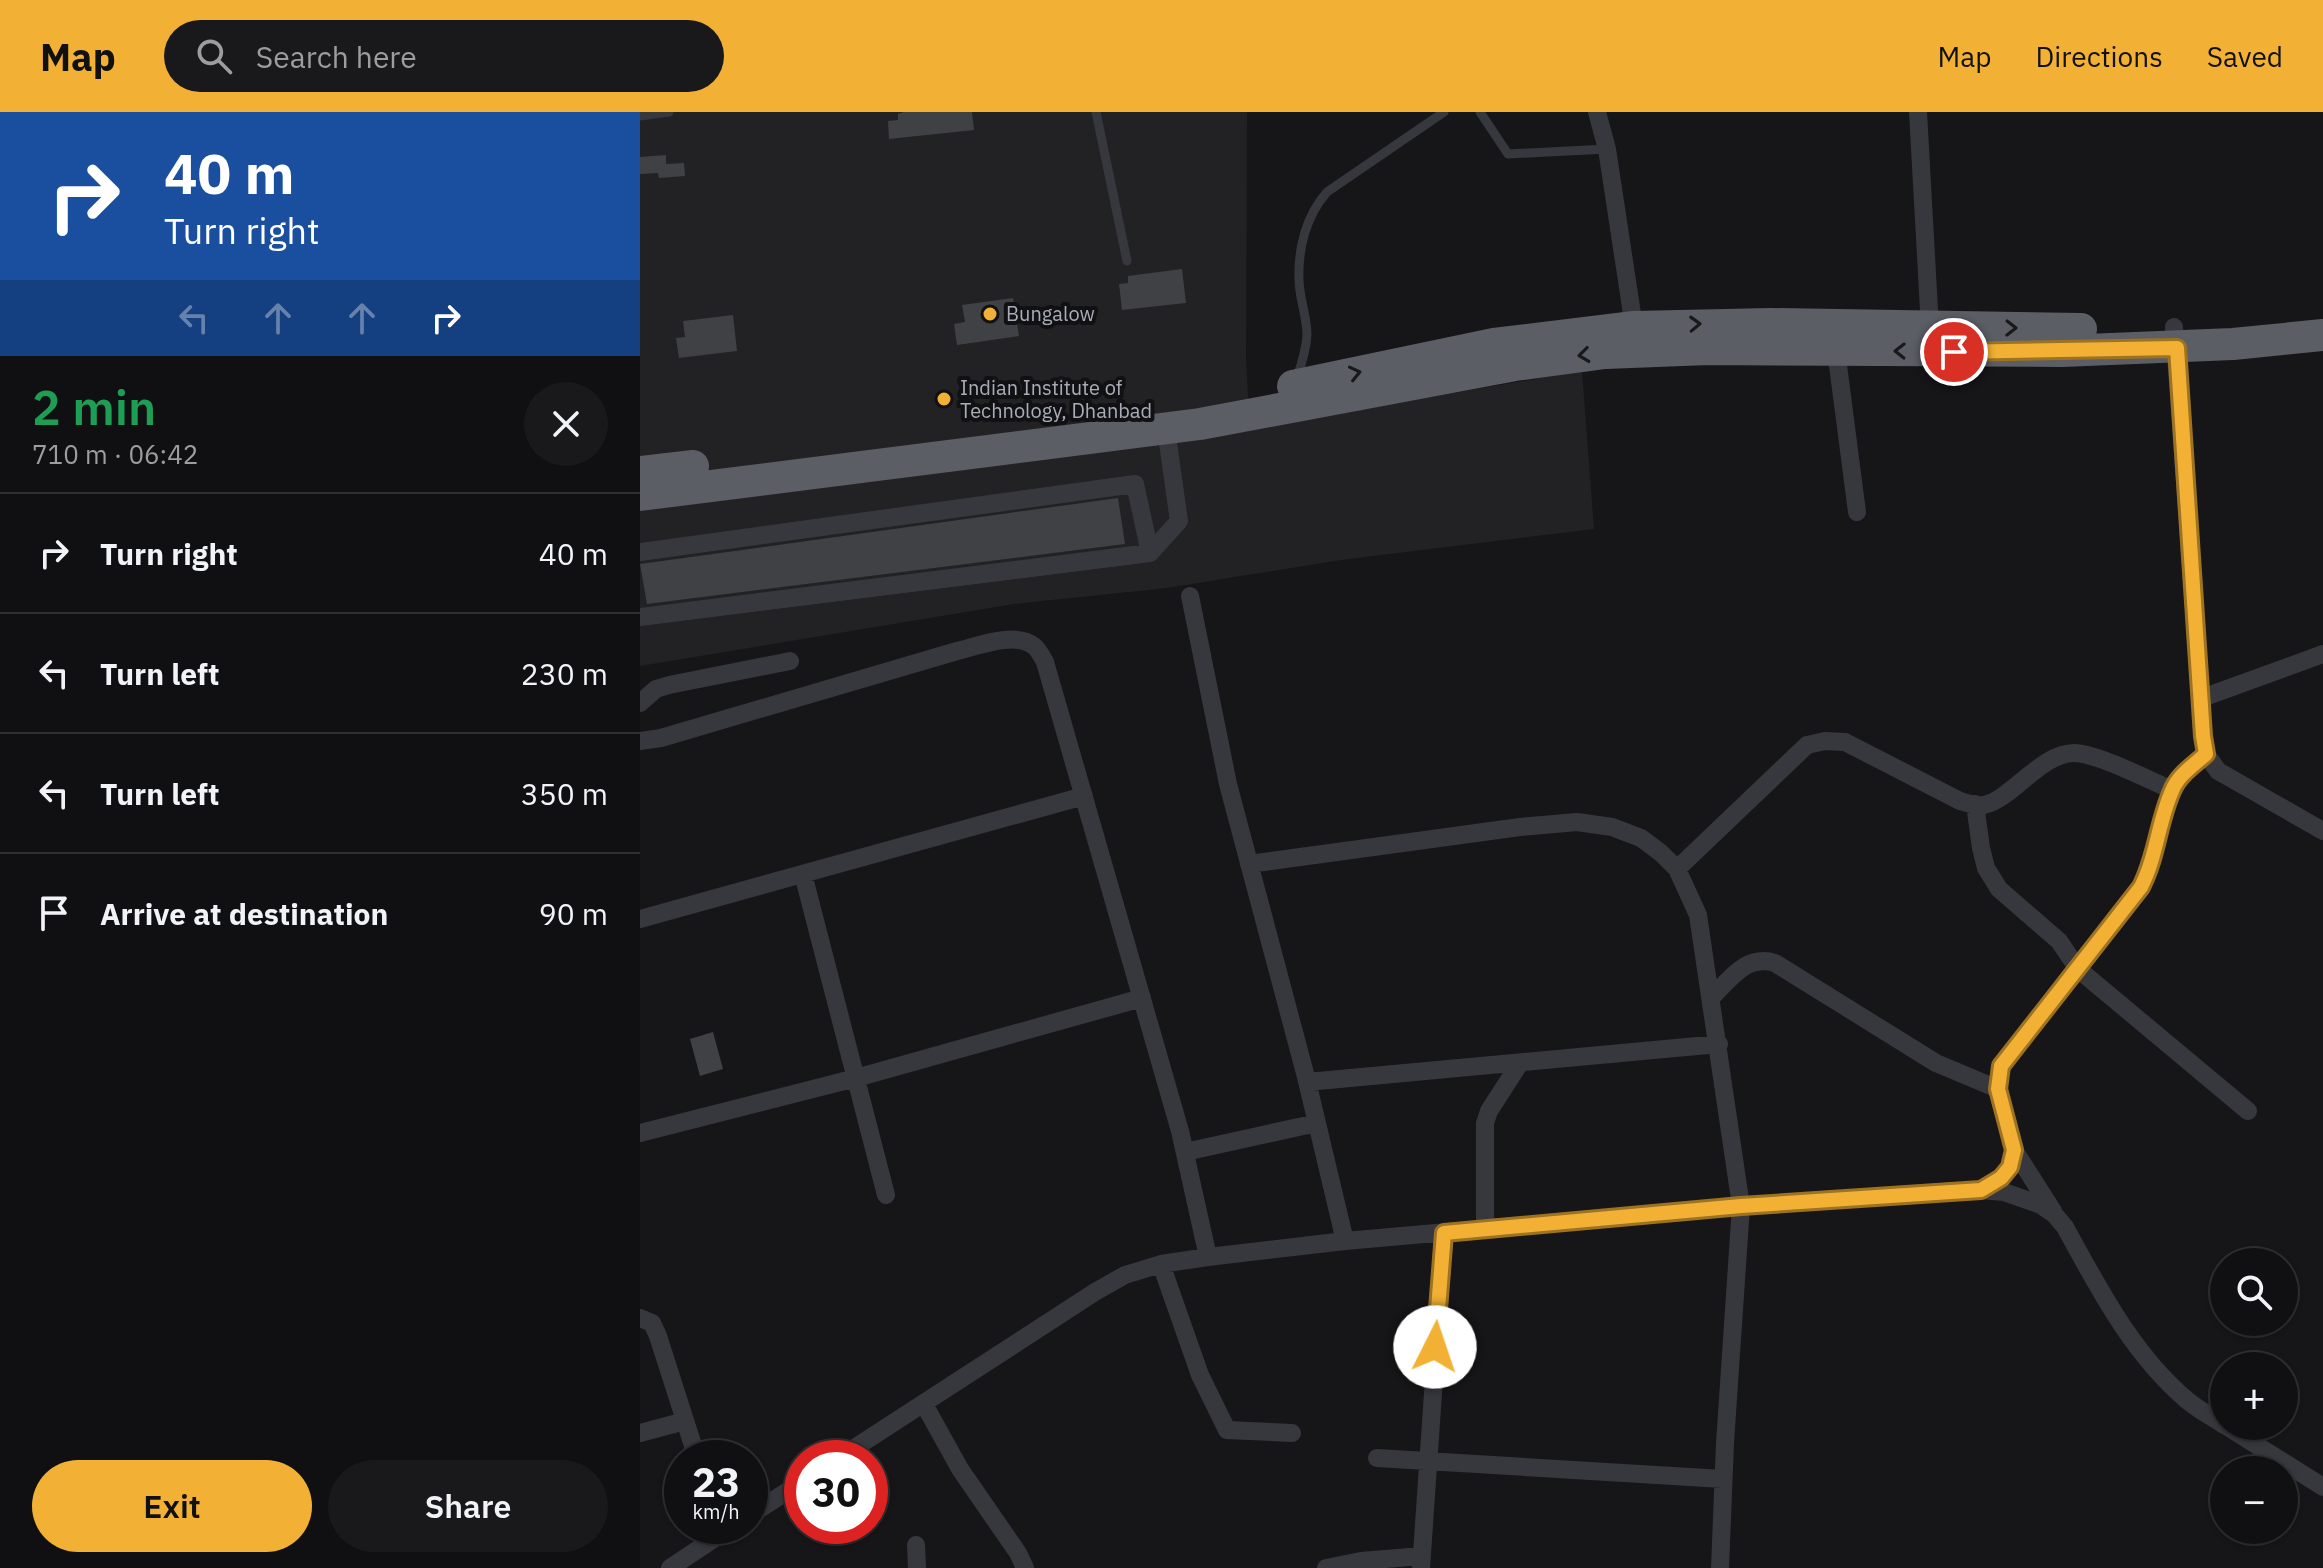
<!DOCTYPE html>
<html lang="en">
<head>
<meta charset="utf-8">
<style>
  :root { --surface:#101012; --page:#19191b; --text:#f1f3f6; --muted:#9c9d9f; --line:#303032; --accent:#f2b134 }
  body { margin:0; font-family:"IBM Plex Sans",sans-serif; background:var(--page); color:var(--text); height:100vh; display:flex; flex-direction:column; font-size:30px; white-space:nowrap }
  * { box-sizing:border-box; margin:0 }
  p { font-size:26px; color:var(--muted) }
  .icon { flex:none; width:44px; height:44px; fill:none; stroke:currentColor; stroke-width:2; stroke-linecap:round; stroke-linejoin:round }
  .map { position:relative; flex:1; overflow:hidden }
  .side { display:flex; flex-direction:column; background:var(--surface); width:640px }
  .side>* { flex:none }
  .hud { background:#1a4fa0; color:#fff; overflow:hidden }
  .fabs { position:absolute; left:1570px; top:1136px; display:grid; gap:16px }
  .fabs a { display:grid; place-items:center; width:88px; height:88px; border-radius:50%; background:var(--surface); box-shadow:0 2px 6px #0004,0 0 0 2px var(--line); font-size:40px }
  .speed { position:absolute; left:24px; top:1328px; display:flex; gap:16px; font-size:40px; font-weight:700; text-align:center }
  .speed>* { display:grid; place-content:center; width:104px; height:104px; border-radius:50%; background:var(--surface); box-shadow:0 2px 6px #0004,0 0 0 2px var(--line); line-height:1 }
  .speed small { font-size:20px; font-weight:400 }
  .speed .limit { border:12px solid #d22; background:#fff; color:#111 }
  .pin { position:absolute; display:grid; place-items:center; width:68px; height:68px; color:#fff; margin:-34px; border:4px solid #fff; border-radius:50%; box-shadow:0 2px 8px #0007 }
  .me { position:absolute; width:88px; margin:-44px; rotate:4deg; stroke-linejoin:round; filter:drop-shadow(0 0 6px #0008) }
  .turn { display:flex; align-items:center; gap:28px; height:168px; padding:0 32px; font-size:36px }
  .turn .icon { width:104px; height:104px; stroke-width:2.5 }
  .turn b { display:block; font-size:56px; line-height:68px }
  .lanes { display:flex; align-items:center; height:76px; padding:0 32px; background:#0003; justify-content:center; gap:40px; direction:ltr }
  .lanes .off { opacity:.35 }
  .round { display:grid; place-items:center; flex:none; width:84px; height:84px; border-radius:42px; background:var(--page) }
  .summary { display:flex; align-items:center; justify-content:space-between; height:136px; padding:0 32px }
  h1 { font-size:48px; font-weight:600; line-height:60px; color:#1e9e55 }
  .primary-button { display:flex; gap:16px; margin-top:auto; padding:16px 32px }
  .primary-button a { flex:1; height:92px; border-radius:48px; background:var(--accent); color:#111; font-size:32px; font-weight:600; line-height:92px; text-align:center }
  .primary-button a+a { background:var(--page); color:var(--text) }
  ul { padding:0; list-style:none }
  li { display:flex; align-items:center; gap:24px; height:120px; padding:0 32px; border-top:2px solid var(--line) }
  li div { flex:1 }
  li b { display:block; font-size:30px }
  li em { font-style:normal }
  header { display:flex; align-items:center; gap:48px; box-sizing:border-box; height:112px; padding:0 40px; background:var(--accent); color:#111 }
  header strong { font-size:38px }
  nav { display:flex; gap:44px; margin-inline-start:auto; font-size:28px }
  .search { width:560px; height:72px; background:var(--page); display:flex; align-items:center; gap:20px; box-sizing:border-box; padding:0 28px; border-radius:44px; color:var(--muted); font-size:30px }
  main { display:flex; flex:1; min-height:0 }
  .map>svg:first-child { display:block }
  .built { fill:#222225 }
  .building { fill:#404145 }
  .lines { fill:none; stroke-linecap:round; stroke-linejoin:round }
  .service { stroke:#37383d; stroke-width:9 }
  .minor { stroke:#37383d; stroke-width:18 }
  .trunk { stroke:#5b5e65; stroke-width:32 }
  .oneway { stroke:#18191b }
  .route-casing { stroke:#9d7322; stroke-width:20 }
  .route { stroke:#f2b134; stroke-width:14 }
  .poi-dot { fill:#f2b134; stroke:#111113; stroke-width:3 }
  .labels { text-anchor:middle; stroke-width:8; stroke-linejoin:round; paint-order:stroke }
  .poi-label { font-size:20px; fill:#a8adb8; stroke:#111113; text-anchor:start }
</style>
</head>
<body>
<header>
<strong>Map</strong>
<div class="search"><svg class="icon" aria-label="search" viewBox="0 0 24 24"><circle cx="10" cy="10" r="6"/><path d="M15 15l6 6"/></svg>Search here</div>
<nav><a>Map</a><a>Directions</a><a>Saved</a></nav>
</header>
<main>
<section class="side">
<div class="hud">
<div class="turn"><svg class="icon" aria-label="right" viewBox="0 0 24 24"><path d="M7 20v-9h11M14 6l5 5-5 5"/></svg><div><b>40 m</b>Turn right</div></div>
<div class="lanes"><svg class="icon off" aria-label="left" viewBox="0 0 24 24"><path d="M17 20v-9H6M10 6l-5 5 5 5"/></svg><svg class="icon off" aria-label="ahead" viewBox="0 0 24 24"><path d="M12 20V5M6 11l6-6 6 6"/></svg><svg class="icon off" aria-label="ahead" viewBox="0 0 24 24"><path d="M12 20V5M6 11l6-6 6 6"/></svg><svg class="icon" aria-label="right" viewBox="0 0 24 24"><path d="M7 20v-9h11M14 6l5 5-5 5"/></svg></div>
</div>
<div class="summary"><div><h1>2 min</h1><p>710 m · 06:42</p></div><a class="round"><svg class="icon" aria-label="close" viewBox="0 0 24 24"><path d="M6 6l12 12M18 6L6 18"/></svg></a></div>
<ul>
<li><svg class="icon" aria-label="right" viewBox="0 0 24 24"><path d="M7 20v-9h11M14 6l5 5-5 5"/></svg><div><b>Turn right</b></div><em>40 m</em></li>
<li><svg class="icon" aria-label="left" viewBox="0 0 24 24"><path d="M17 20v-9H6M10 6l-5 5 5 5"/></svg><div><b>Turn left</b></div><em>230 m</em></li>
<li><svg class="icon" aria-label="left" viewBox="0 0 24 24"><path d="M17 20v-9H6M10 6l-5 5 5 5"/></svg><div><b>Turn left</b></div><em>350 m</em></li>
<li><svg class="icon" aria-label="arrive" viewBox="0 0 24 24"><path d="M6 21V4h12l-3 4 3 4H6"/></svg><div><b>Arrive at destination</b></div><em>90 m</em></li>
</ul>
<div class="primary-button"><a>Exit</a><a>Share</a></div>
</section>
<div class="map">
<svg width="1683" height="1456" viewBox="0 0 1683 1456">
  <rect width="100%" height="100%" fill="#161618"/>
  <path class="built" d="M 0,0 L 607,0 L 606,250 L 610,316 L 942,259 L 954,417 L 701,448 L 527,476 L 374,492 L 0,554 Z"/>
  <path class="building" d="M 264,0 L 332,0 L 334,18 L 249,27 L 248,9 L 258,8 L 258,2 Z
    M 26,43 L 26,52 L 44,51 L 45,64 L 19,66 L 18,61 L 0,62 L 0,45 Z
    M 542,157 L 546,191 L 482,198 L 479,172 L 488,171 L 488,164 Z
    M 373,186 L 379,224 L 317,233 L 314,212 L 325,210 L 322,193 Z
    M 93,203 L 97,239 L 39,246 L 36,226 L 45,225 L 43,209 Z
    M 478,386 L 485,432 L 7,492 L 0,452 Z
    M 73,920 L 83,957 L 60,964 L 50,927 Z"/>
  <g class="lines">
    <path class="service" d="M 456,0 L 487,149
      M 840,0 L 868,42 L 967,37
      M 0,4 L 29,0
      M 657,265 C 662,251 666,238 667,223 C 667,204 659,186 659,167 C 658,136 666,104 687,80 L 804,0"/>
    <path class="minor" d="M 957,0 L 967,37 L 994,215
      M 1278,0 L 1290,216
      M 1534,215 L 1563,624 L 1566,642 L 1578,659 L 1683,719
      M 1196,238 L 1217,400
      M 0,440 L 495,372 L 510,441 L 0,505
      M 510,441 L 539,409 L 526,317
      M 550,484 L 588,672 L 666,965 L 705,1129
      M 1562,586 L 1683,542
      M 0,591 L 16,577 L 29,573 L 150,549
      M 0,629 L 21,626 L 317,539 C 338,534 375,519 394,534 C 399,538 402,545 405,550 L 540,1019 L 568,1145
      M 1335,692 L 1341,736 L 1346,756 L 1359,777 L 1419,829 L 1438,857 L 1608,999
      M 609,752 L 880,715 L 937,710 L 972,715 L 1001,726 L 1021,741 L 1037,757 L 1058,803 L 1101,1094 L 1085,1331 L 1080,1456
      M 1037,757 L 1167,633 L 1185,629 L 1205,630 L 1320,689 C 1327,691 1336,694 1344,693 C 1372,687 1401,641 1434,641 C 1456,641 1509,668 1532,678
      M 163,762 L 246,1083
      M 0,807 L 444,684
      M 1071,886 C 1090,867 1106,842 1135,851 L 1296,951 L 1358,977
      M 667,970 L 1079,932
      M 0,1021 L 216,966 L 502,886
      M 1374,1038 L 1413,1099
      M 545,1040 L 677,1011
      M 1341,1078 L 1361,1066 L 1370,1055 L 1374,1038 L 1358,977 L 1361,954 L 1501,775 C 1517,744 1518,710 1532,679 C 1538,663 1554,653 1566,642
      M 845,1118 L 845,1011 L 849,999 L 880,951
      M 521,1152 L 560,1263 L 587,1318 L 652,1321
      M 0,1206 L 12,1211 L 18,1224 L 57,1346
      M 284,1292 L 320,1357 L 378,1441 L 385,1456
      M 1586,1314 L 1683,1375
      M 0,1321 L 45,1309
      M 199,1346 L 455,1180 L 485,1163 L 521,1152 L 568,1145 L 705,1129 L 1101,1094 L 1341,1078 L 1364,1080 L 1401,1093 L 1414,1102 L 1425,1115 C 1459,1177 1493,1243 1548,1289 C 1559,1298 1572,1305 1584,1313
      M 737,1346 L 1083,1367
      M 110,1403 L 162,1370
      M 276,1433 L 277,1456
      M 30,1456 L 93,1414
      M 686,1456 L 721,1449 L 782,1444
      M 781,1456 L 804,1121"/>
    <path class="trunk" d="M 653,274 L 854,232 L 994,215 L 1131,212 L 1441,217
      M 0,360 L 53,354
      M 0,383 L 560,312 L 875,253 L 965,241 L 1068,237 L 1422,239 L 1593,232 L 1683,223"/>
  </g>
  <defs><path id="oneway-chevron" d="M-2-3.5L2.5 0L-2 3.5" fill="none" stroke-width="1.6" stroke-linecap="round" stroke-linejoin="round" transform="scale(2)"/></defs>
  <g class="oneway">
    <use href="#oneway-chevron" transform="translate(1055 212) rotate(-2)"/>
    <use href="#oneway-chevron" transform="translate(1371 216) rotate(1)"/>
    <use href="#oneway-chevron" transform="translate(1260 239) rotate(-179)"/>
    <use href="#oneway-chevron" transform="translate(944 243) rotate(173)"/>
    <use href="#oneway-chevron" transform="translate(715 261) rotate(-13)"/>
  </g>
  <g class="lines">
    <defs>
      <path id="route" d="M 795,1235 L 804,1121 L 1101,1094 L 1341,1078 L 1361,1066 L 1370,1055 L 1374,1038 L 1358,977 L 1361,954 L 1501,775 C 1517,744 1518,710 1532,679 C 1538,663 1554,653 1566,642 L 1563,624 L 1537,236 L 1314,240"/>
    </defs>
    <use href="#route" class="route-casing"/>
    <use href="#route" class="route"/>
  </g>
  <g class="poi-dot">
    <circle cx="350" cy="202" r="8"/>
    <circle cx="304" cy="287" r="8"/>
  </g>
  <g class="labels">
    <g class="poi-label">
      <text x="366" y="209">Bungalow</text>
      <text x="320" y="283">Indian Institute of<tspan x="320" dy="23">Technology, Dhanbad</tspan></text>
    </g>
  </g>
</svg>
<div class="fabs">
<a><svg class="icon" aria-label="search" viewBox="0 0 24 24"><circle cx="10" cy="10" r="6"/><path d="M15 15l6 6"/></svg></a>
<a>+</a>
<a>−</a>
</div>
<div class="speed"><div>23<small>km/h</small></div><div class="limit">30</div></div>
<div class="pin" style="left:1314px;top:240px;background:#d93025"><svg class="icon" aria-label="arrive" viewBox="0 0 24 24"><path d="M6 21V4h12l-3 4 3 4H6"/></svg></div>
<svg class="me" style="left:795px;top:1235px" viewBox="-20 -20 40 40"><circle r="19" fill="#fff"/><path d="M0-13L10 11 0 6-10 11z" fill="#f2b134"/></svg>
</div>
</main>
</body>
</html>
